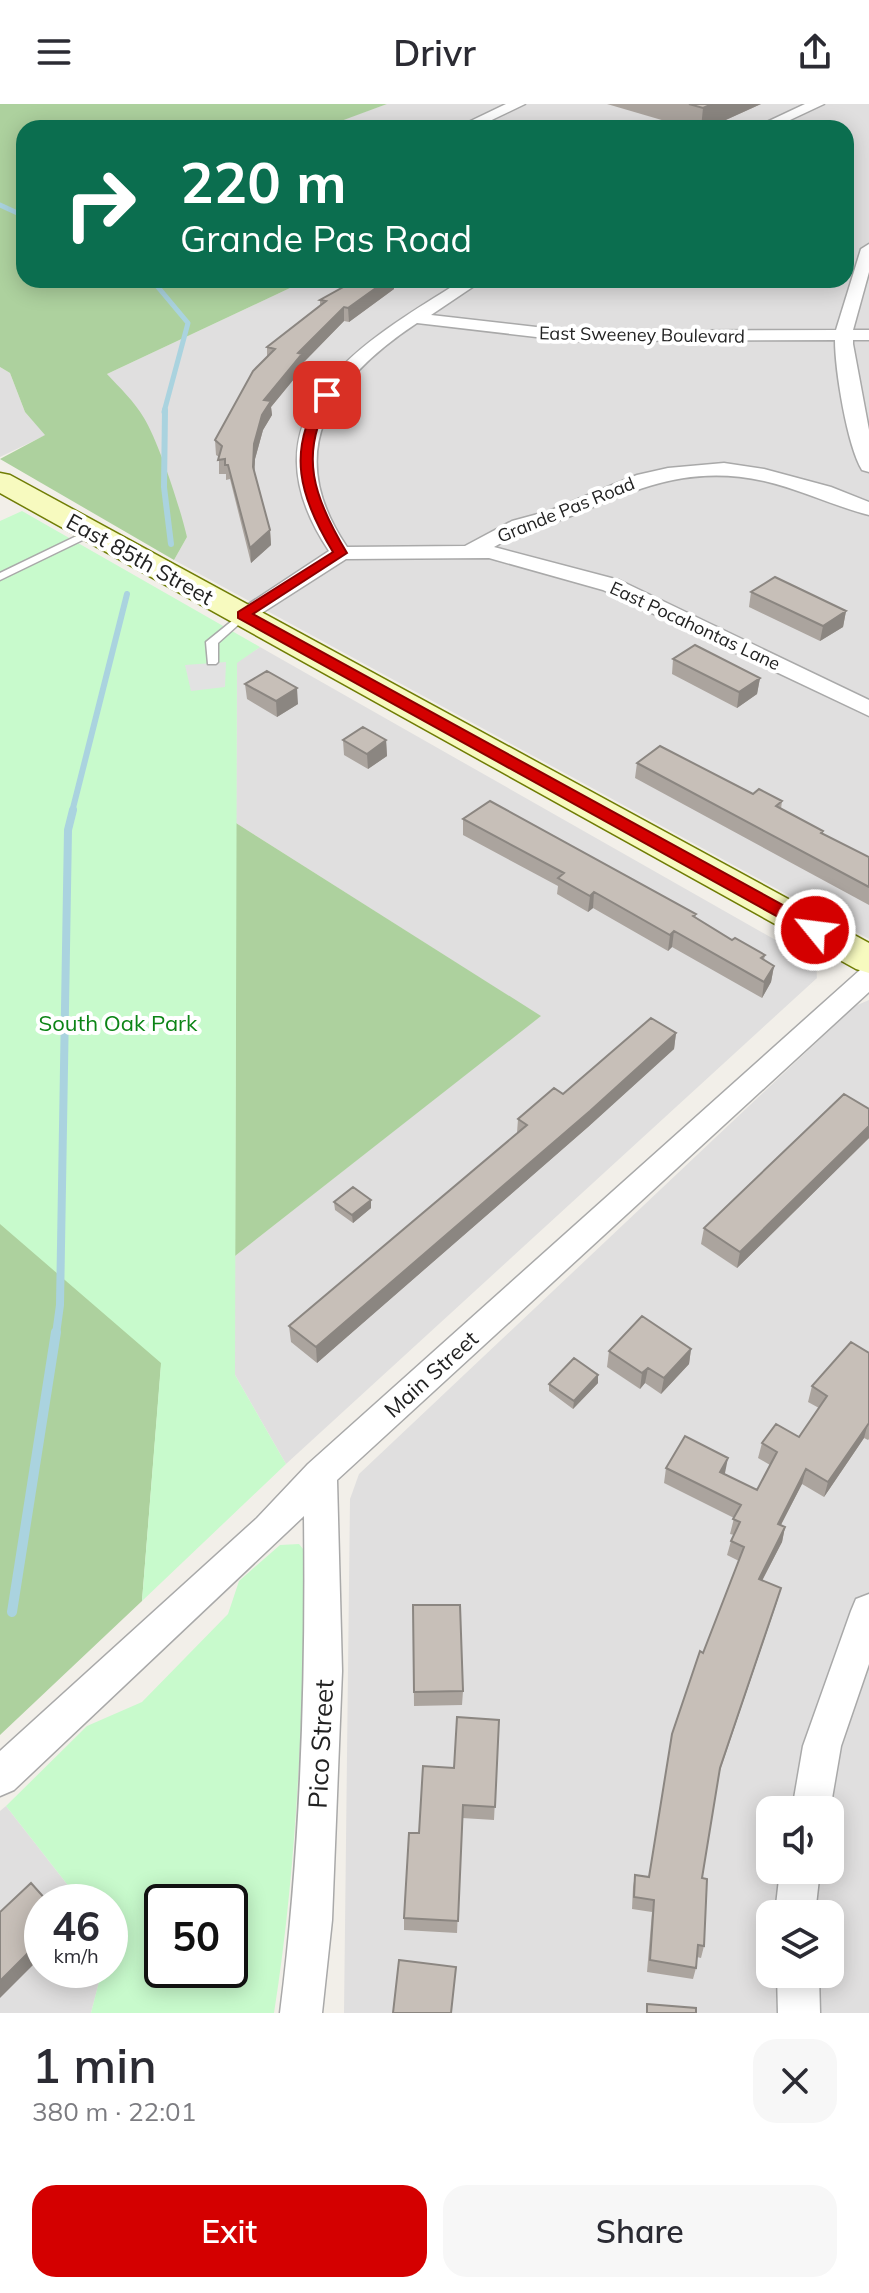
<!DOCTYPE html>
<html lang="en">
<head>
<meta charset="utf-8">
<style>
  :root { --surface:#fff; --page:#f7f7f7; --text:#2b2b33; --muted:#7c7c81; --accent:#d40000 }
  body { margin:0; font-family:Mulish,sans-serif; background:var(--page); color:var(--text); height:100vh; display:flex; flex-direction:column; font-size:30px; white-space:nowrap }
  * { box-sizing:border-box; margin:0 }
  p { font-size:26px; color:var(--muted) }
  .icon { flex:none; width:44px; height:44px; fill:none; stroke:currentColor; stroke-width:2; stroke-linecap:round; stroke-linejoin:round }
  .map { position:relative; height:1909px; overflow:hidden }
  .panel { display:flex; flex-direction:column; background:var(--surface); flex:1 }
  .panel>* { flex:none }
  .top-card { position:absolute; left:16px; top:16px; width:838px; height:168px; border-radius:24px; box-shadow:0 4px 20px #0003; background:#0b6e4f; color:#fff; overflow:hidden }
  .buttons { position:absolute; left:756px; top:1692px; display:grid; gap:16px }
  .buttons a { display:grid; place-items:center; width:88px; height:88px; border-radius:16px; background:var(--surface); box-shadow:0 4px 20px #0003; font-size:40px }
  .speed { position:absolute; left:24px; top:1780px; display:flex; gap:16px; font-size:40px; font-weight:700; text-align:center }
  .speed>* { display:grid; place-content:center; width:104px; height:104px; border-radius:50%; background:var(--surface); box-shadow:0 4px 20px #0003; line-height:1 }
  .speed small { font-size:20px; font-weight:400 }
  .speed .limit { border:4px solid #111; border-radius:12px; background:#fff; color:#111 }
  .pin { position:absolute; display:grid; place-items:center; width:68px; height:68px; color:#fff; margin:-34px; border-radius:16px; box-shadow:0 4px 12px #0006 }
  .me { position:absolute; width:88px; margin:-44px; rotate:299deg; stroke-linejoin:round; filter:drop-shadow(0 0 6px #0008) }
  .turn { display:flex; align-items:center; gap:28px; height:168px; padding:0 32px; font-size:36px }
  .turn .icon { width:104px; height:104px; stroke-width:2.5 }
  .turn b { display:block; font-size:56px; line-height:68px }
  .round { display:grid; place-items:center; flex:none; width:84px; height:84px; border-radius:24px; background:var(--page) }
  .headline { display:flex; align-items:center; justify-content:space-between; height:136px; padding:0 32px }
  h1 { font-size:48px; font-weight:600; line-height:60px }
  .cta { display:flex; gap:16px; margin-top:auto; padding:16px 32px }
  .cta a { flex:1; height:92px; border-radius:24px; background:var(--accent); color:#fff; font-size:32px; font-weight:600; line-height:92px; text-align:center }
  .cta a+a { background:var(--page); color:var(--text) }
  header { display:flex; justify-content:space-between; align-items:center; height:104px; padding:0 32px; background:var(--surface); font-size:36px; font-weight:600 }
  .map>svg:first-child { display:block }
  .residential { fill:#e0dfdf; fill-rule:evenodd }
  .forest { fill:#add19e }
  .park { fill:#c8facc; fill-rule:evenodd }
  .parking { fill:#e2e2e2 }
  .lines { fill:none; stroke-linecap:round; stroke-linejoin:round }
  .stream-far3 { stroke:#aad3df; stroke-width:5 }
  .stream-far2 { stroke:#aad3df; stroke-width:6 }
  .stream-far1 { stroke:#aad3df; stroke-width:8 }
  .stream { stroke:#aad3df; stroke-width:10 }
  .service-casing { stroke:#a9a9a9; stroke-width:3 }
  .minor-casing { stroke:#a9a9a9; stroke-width:3 }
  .secondary-casing { stroke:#707d05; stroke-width:3 }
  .service { fill:#fff; fill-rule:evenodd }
  .minor { fill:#fff; fill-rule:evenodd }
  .secondary { fill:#f7fabf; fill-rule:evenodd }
  .wall { fill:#aba49e }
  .shaded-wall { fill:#8b8681 }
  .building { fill:#c7bfb8; stroke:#8b8681; stroke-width:2 }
  .route { fill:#d40000; stroke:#8a0000; stroke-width:2 }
  .labels { text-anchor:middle; stroke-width:8; stroke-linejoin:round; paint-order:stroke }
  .far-street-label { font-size:18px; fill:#222; stroke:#fff }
  .street-label { font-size:22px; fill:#222; stroke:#fff }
  .park-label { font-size:22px; fill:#0c8416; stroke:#fff }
  .near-street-label { font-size:26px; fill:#222; stroke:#fff }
</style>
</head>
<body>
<header><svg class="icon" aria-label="menu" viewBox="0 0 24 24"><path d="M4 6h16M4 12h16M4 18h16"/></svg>Drivr<svg class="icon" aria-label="share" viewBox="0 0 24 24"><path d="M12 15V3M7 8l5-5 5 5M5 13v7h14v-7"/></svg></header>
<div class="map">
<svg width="869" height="1909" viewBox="0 0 869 1909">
  <rect width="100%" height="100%" fill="#f2efe9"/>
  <path class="residential" d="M 387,0 L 869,0 L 869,835 L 174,456 L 187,433 L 107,270 L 307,176 L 846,176 L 846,24 L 322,23 Z
    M 0,263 L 10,269 L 25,308 L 46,331 L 0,353 Z
    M 260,543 L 816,859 L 817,874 L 286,1360 L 235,1271 L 235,1152 L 540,912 L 236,719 L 237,558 Z
    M 869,896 L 869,1909 L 344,1909 L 350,1395 L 359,1370 L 855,902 ZM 770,1706 L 830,1706 L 830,1766 L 770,1766 ZM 770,1810 L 830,1810 L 830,1870 L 770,1870 Z
    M 6,1702 L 81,1798 L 42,1798 L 42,1866 L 102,1866 L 91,1909 L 0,1909 L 0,1707 Z"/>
  <path class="forest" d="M 0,0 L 387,0 L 322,24 L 24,24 L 24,176 L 307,176 L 107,270 C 120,284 134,297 144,314 C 159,339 180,403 187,433 L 174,456 L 0,355 L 45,331 L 25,308 L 10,269 L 0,263 Z
    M 0,718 L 168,1176 L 142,1497 L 0,1631 Z
    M 236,719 L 541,912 L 235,1152 Z"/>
  <path class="park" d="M 22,407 L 260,543 L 237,559 L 235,1271 L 286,1360 L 142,1497 L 161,1259 L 0,1120 L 0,417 Z
    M 299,1440 L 308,1451 C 302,1603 298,1759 274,1909 L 91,1909 L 102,1866 L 110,1866 L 110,1798 L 81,1798 L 6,1702 L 87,1622 L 142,1598 L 228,1510 L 239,1477 L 280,1441 ZM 162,1798 L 230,1798 L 230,1866 L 162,1866 Z"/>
  <path class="parking" d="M 226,558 L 225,583 L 191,587 L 185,561 Z"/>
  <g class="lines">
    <path class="stream-far3" d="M 0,101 L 24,112
      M 152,176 L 188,219 L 164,308"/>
    <path class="stream-far2" d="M 165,306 L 164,383 L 171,440
      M 72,708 L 127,490"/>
    <path class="stream-far1" d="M 56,1230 L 60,1201 L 68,726 L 73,706"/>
    <path class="stream" d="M 12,1508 L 56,1228"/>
    <defs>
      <path id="service" d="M 91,425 L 96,428 L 95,430 L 0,476 L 0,469 Z
        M 243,508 L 247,509 L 247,513 L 218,539 L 218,558 L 216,560 L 208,560 L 206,538 Z"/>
      <path id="minor" d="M 506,0 L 525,0 L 475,24 L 456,24 Z
        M 805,0 L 824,0 L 773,24 L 754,24 Z
        M 869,140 L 869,168 L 853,226 L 869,226 L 869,236 L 853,236 L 853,240 L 869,326 L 869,368 L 862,366 C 847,341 835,266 835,236 L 571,237 L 417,219 C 331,276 281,346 347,443 L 465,442 L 512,417 L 549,407 L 637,371 L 668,364 L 724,359 L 764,365 L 831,383 L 869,398 L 869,411 C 833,402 800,385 764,377 C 687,360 636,386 568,413 C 555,419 540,420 527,425 C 515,430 505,437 494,443 L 619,476 L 869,596 L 869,612 L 603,486 L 489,454 L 346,455 L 251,516 L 235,516 L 232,511 L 329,447 C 238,310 359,240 463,176 L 483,176 L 431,211 L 571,227 L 836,226 L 861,145 Z
        M 869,864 L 869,888 L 337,1376 L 342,1567 L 332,1816 L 322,1909 L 280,1909 C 301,1744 306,1578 304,1412 L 14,1686 L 0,1692 L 0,1647 L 257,1414 L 308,1360 L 860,866 Z
        M 869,1490 L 869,1560 L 841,1642 L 830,1706 L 792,1706 L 803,1642 L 851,1507 L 856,1495 Z
        M 780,1766 L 820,1766 L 815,1810 L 775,1810 Z
        M 777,1870 L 819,1870 L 820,1909 L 778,1909 Z"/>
      <path id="secondary" d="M 0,369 L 10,371 L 869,839 L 869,869 L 856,865 L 0,389 Z"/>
    </defs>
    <use href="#service" class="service-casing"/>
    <use href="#minor" class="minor-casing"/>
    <use href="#secondary" class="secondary-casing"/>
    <use href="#service" class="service"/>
    <use href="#minor" class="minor"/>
    <use href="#secondary" class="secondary"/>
  </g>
  <path class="wall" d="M 607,0 L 761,0 L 708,24 L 689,24 Z
    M 394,185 L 349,218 L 344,217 L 303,259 L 303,264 L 271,303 L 272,311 L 263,326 L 255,355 L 254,367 L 270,426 L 271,441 L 251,459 L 230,375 L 226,376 L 226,370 L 219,370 L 219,353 L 216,351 L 215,336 L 267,253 L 267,243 L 320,202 L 320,196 Z
    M 751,488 L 846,507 L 843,523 L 820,537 L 749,503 Z
    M 673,555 L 760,574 L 757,590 L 737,604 L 672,570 Z
    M 245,580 L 298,600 L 277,613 L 247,595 Z
    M 343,636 L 386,636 L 387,652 L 368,665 L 344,651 Z
    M 637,659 L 782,697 L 781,705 L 823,727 L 823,730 L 869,753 L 869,801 L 635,674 Z
    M 463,715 L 696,810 L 695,814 L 732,836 L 765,851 L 764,856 L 774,862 L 771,878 L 762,894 L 672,843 L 668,847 L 593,804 L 588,808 L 557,790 L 558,782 L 463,731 Z
    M 676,929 L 674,945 L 588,1023 L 317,1259 L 291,1238 L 289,1222 L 517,1029 L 518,1015 Z
    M 869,1005 L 869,1034 L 737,1164 L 701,1140 L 704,1124 Z
    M 371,1096 L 371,1104 L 353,1119 L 335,1106 L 334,1098 Z
    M 691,1245 L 689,1260 L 661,1290 L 645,1279 L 640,1285 L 607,1263 L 609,1247 Z
    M 869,1249 L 869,1335 L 868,1336 L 864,1334 L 824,1393 L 802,1380 L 781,1421 L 785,1423 L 782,1438 L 762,1477 L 781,1484 L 719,1670 L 702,1774 L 704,1842 L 701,1854 L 697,1853 L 696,1864 L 693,1875 L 647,1868 L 652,1808 L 632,1805 L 633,1783 L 635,1771 L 649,1773 L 672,1630 L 739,1457 L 727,1451 L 731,1437 L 734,1431 L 730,1430 L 734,1414 L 664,1379 L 666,1364 L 724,1370 L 757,1386 L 770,1361 L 758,1354 L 762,1339 L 799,1333 L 819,1304 L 808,1298 L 812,1282 Z
    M 598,1279 L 573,1305 L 549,1287 L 549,1280 Z
    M 413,1501 L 463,1587 L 462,1601 L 414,1602 Z
    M 499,1616 L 494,1716 L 462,1714 L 457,1829 L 404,1826 L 404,1814 L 419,1729 L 454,1664 Z"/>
  <path class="shaded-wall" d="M 712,0 L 761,0 L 708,24 L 701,24 L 703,4 Z
    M 387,176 L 394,176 L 394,185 L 349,218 L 348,204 Z
    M 344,203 L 344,217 L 303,259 L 303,264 L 271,303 L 272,311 L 263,326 L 255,355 L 254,377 L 254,340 L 264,296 L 298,249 Z
    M 270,426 L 271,441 L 251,459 L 250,444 Z
    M 846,507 L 843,523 L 820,537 L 823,522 Z
    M 760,574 L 757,590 L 737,604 L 739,588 Z
    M 297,584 L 298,600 L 277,613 L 276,597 Z
    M 386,636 L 387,652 L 368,665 L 367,650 Z
    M 594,788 L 593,804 L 588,808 L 590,792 Z
    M 674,827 L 672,843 L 668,847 L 670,831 Z
    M 774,862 L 771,878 L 762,894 L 764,878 Z
    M 676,929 L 674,945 L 588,1023 L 317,1259 L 316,1243 Z
    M 869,1022 L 869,1034 L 737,1164 L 740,1148 Z
    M 371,1096 L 371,1104 L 353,1119 L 352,1111 Z
    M 691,1245 L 689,1260 L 661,1290 L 664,1274 Z
    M 648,1264 L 645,1279 L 640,1285 L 642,1269 Z
    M 598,1271 L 598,1279 L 573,1305 L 574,1297 Z
    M 868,1319 L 864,1334 L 824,1393 L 828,1378 Z
    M 728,1354 L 725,1369 L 717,1382 L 720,1368 Z
    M 806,1365 L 802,1380 L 774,1434 L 778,1420 Z
    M 785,1423 L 782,1438 L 755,1490 L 759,1475 Z
    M 781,1484 L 777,1498 L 716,1677 L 720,1664 Z
    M 42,1835 L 42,1852 L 0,1894 L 0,1877 Z"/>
  <path class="building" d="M 689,0 L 712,0 L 703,4 Z
    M 356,176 L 387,176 L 348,204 L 344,203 L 298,249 L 302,250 L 264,296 L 271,297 L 262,311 L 254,340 L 253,363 L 270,426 L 250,444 L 228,361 L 225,361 L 225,355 L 218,356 L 222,342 L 215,336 L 253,267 L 275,245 L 267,243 L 326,197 L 320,196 Z
    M 775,473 L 846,507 L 823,522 L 751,488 Z
    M 695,541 L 760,574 L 739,588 L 673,555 Z
    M 267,567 L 297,584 L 276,597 L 245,580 Z
    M 363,623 L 386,636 L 367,650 L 343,636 Z
    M 660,642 L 753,690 L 759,685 L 782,697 L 776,702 L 823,727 L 821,729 L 869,753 L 869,783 L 637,659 Z
    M 490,697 L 696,810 L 693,812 L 732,836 L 735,834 L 765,851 L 761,854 L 774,862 L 764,878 L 674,827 L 670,831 L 594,788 L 590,792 L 558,774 L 564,769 L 463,715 Z
    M 651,914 L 676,929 L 590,1007 L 316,1243 L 289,1222 L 527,1021 L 518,1015 L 554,984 L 563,990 Z
    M 844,990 L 869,1005 L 869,1022 L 740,1148 L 704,1124 Z
    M 353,1083 L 371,1096 L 352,1111 L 334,1098 Z
    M 642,1212 L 691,1245 L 664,1274 L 648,1264 L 642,1269 L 609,1247 Z
    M 851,1238 L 869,1249 L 869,1319 L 828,1378 L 806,1365 L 778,1420 L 785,1423 L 759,1475 L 781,1484 L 720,1664 L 702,1774 L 707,1775 L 704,1842 L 698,1841 L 696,1864 L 650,1856 L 654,1796 L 634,1793 L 635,1771 L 649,1773 L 672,1630 L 700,1547 L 703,1549 L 744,1443 L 731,1437 L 740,1418 L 733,1415 L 741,1401 L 666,1364 L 685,1332 L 728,1354 L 720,1368 L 757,1386 L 777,1348 L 762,1339 L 776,1320 L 799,1333 L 827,1292 L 812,1282 Z
    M 574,1254 L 598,1271 L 574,1297 L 549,1280 Z
    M 413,1501 L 460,1501 L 463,1587 L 414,1588 Z
    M 457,1613 L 499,1616 L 495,1703 L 463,1701 L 458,1817 L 404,1814 L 409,1729 L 419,1729 L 423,1662 L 454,1664 Z
    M 31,1779 L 48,1798 L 42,1798 L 42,1835 L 0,1877 L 0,1808 Z
    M 399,1856 L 456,1863 L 451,1909 L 393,1909 Z
    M 647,1900 L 696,1904 L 696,1909 L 647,1909 Z"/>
  <path class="route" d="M 327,288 L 333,291 C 296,349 315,396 347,449 L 253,510 L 821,822 L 823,826 L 821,830 L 809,830 L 238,514 L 238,508 L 333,448 C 300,394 285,346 323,289 Z"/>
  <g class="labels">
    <g class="far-street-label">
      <text transform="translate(642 231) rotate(1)" y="6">East Sweeney Boulevard</text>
      <text transform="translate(566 406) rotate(-22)" y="6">Grande Pas Road</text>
      <text transform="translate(695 522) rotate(25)" y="6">East Pocahontas Lane</text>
    </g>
    <g class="street-label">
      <text transform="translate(140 455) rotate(29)" y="8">East 85th Street</text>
      <text transform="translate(431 1270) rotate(-42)" y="8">Main Street</text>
    </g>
    <g class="park-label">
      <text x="118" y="927">South Oak Park</text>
    </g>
    <g class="near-street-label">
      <text transform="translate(321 1640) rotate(-87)" y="9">Pico Street</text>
    </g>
  </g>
</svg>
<div class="buttons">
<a><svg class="icon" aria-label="sound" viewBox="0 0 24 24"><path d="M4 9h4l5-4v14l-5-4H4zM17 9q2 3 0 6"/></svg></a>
<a><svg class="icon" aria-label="layers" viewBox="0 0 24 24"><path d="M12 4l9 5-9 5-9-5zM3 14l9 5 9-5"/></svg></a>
</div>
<div class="speed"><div>46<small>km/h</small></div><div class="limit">50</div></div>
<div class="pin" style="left:327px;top:291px;background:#d93025"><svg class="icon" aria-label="arrive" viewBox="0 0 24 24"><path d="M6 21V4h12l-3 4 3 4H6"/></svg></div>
<svg class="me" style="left:815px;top:826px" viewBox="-20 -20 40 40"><circle r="17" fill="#d40000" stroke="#fff" stroke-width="3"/><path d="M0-11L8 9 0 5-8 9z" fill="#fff"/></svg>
<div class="top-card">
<div class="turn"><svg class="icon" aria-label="right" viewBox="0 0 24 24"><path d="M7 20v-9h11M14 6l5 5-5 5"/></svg><div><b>220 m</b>Grande Pas Road</div></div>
</div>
</div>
<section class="panel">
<div class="headline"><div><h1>1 min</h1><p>380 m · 22:01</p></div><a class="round"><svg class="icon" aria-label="close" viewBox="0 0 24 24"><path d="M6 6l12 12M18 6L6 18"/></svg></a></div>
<div class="cta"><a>Exit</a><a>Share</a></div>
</section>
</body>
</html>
